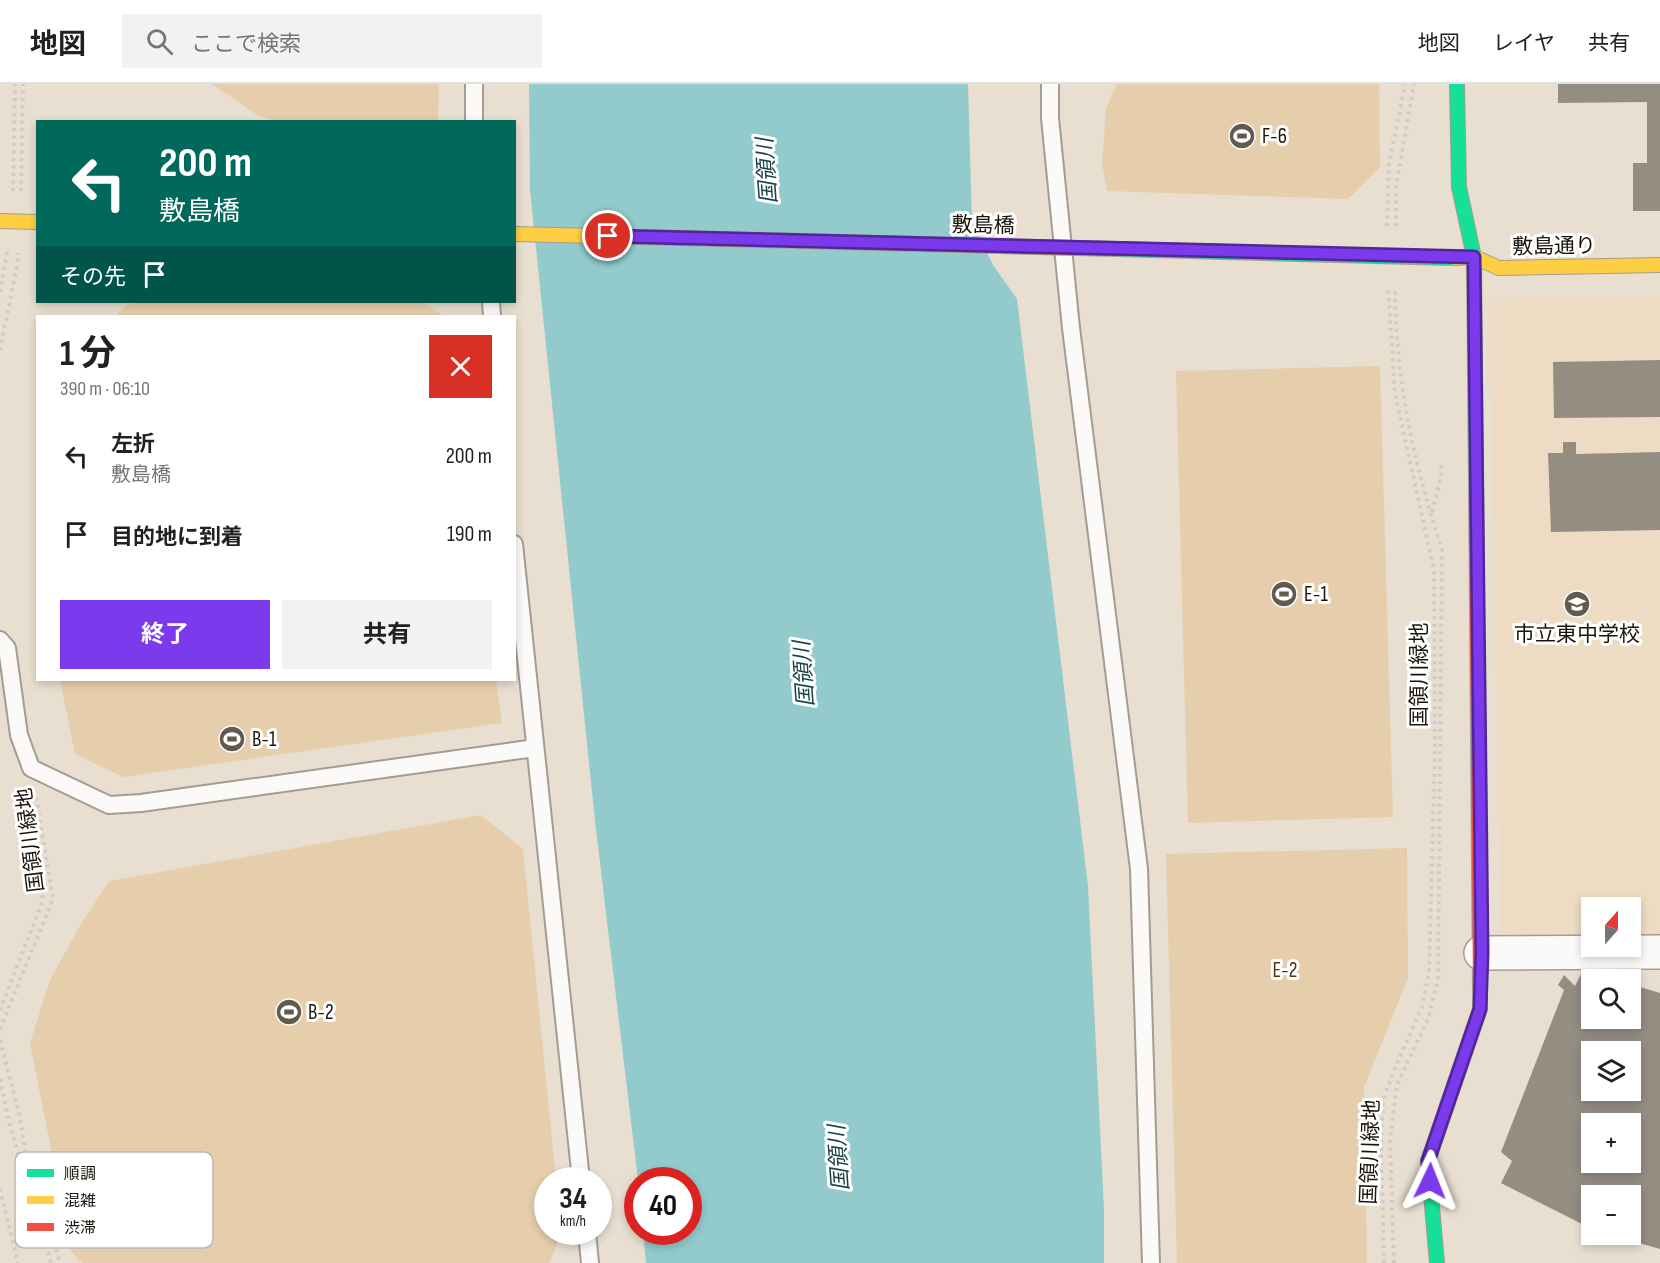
<!DOCTYPE html>
<html lang="ja">
<head>
<meta charset="utf-8">
<style>
  :root { --surface:#fff; --page:#f2f2f2; --text:#202124; --muted:#757577; --line:#e0e0e0; --accent:#7c3aed }
  body { margin:0; font-family:"Sofia Sans Condensed","Noto Sans JP",sans-serif; background:var(--page); color:var(--text); height:100vh; display:flex; flex-direction:column; font-size:22px; white-space:nowrap }
  * { box-sizing:border-box; margin:0 }
  p { font-size:20px; color:var(--muted) }
  .icon { flex:none; width:33px; height:33px; fill:none; stroke:currentColor; stroke-width:2; stroke-linecap:round; stroke-linejoin:round }
  .map { position:relative; flex:1; overflow:hidden }
  .details { position:absolute; left:36px; top:231px; width:480px; height:366px; display:flex; flex-direction:column; background:var(--surface); border-radius:0px; box-shadow:0 3px 9px #0003 }
  .details>* { flex:none }
  .banner { position:absolute; left:36px; top:36px; width:480px; height:183px; border-radius:0px; box-shadow:0 3px 9px #0003; background:#00695c; color:#fff; overflow:hidden }
  .needle { width:39px; rotate:21deg }
  .tools { position:absolute; left:1581px; top:813px; display:grid; gap:12px }
  .tools a { display:grid; place-items:center; width:60px; height:60px; border-radius:0px; background:var(--surface); box-shadow:0 3px 9px #0003; font-size:30px }
  .speed { position:absolute; left:534px; top:1083px; display:flex; gap:12px; font-size:30px; font-weight:700; text-align:center }
  .speed>* { display:grid; place-content:center; width:78px; height:78px; border-radius:50%; background:var(--surface); box-shadow:0 3px 9px #0003; line-height:1 }
  .speed small { font-size:15px; font-weight:400 }
  .speed .limit { border:9px solid #d22; background:#fff; color:#111 }
  .pin { position:absolute; display:grid; place-items:center; width:51px; height:51px; color:#fff; margin:-26px; border:3px solid #fff; border-radius:50%; box-shadow:0 2px 6px #0007 }
  .me { position:absolute; width:66px; margin:-33px; rotate:2deg; stroke-linejoin:round; filter:drop-shadow(0 0 4px #0008) }
  .turn { display:flex; align-items:center; gap:21px; height:126px; padding:0 24px; font-size:27px }
  .turn .icon { width:78px; height:78px; stroke-width:2.5 }
  .turn b { display:block; font-size:42px; line-height:51px }
  .then { display:flex; align-items:center; height:57px; padding:0 24px; background:#0003; gap:12px; font-size:22px }
  .round { display:grid; place-items:center; flex:none; width:63px; height:63px; border-radius:0px; background:var(--page) }
  .overview { display:flex; align-items:center; justify-content:space-between; height:102px; padding:0 24px }
  h1 { font-size:36px; font-weight:700; line-height:45px }
  .primary-button { display:flex; gap:12px; margin-top:auto; padding:12px 24px }
  .primary-button a { flex:1; height:69px; border-radius:0px; background:var(--accent); color:#fff; font-size:24px; font-weight:700; line-height:69px; text-align:center }
  .primary-button a+a { background:var(--page); color:var(--text) }
  ul { padding:0; list-style:none }
  li { display:flex; align-items:center; gap:18px; height:78px; padding:0 24px }
  li div { flex:1 }
  li b { display:block; font-size:22px }
  li em { font-style:normal }
  header { display:flex; align-items:center; gap:36px; box-sizing:border-box; height:84px; padding:0 30px; background:var(--surface); border-bottom:2px solid var(--line) }
  header strong { font-size:28px }
  nav { display:flex; gap:33px; margin-inline-start:auto; font-size:21px }
  .search { width:420px; height:54px; background:var(--page); display:flex; align-items:center; gap:15px; box-sizing:border-box; padding:0 21px; border-radius:0px; color:var(--muted); font-size:22px }
  .map>svg:first-child { display:block }
  .built { fill:#eddcc3 }
  .green { fill:#e6ceac }
  .water { fill:#93cbcd }
  .building { fill:#948d82; fill-rule:evenodd }
  .lines { fill:none; stroke-linecap:round; stroke-linejoin:round }
  .lane-casing { stroke:#a49c91; stroke-width:20 }
  .street-casing { stroke:#a49c91; stroke-width:36 }
  .fast-casing { stroke:#a49c91; stroke-width:16 }
  .slow-casing { stroke:#a49c91; stroke-width:16 }
  .jam-casing { stroke:#a49c91; stroke-width:16 }
  .path { stroke:#cfccc8; stroke-width:4; stroke-dasharray:3 4.5; stroke-linecap:butt }
  .lane { stroke:#fcfaf8; stroke-width:16 }
  .street { stroke:#fcfaf8; stroke-width:33 }
  .fast { stroke:#16e098; stroke-width:14 }
  .slow { stroke:#ffcf43; stroke-width:14 }
  .jam { stroke:#f24e42; stroke-width:14 }
  .fast-bridge-casing { stroke:#a49c91; stroke-width:16; stroke-linecap:butt }
  .slow-bridge-casing { stroke:#a49c91; stroke-width:16; stroke-linecap:butt }
  .jam-bridge-casing { stroke:#a49c91; stroke-width:16; stroke-linecap:butt }
  .fast-bridge { stroke:#16e098; stroke-width:14 }
  .slow-bridge { stroke:#ffcf43; stroke-width:14 }
  .jam-bridge { stroke:#f24e42; stroke-width:14 }
  .route-casing { stroke:#51269a; stroke-width:15 }
  .route { stroke:#7c3aed; stroke-width:10 }
  .labels { text-anchor:middle; stroke-width:6; stroke-linejoin:round; paint-order:stroke }
  .poi-label { font-size:21px; fill:#191309; stroke:#fff; text-anchor:start }
  .street-label { font-size:21px; fill:#191309; stroke:#fff }
  .park-label { font-size:21px; fill:#50360a; stroke:#fff }
  .water-label { font-size:22px; font-style:italic; fill:#1a4247; stroke:#fff }
  .key { fill:#fff; stroke:#bab8b5; stroke-width:1.5 }
  .key-label { font-size:16px; fill:#191309 }
</style>
</head>
<body>
<header>
<strong>地図</strong>
<div class="search"><svg class="icon" aria-label="search" viewBox="0 0 24 24"><circle cx="10" cy="10" r="6"/><path d="M15 15l6 6"/></svg>ここで検索</div>
<nav><a>地図</a><a>レイヤ</a><a>共有</a></nav>
</header>
<div class="map">
<svg width="1660" height="1179" viewBox="0 0 1660 1179">
  <rect width="100%" height="100%" fill="#e8dfd0"/>
  <path class="built" d="M 1660,212 L 1660,855 L 1631,855 L 1630,824 L 1592,824 L 1591,855 L 1520,855 L 1501,848 L 1489,217 Z"/>
  <path class="green" d="M 212,0 L 439,0 L 438,37 L 276,37 L 259,32 Z
    M 1117,0 L 1379,0 L 1380,83 L 1348,115 L 1107,107 L 1102,80 L 1106,25 Z
    M 133,218 L 423,218 L 444,232 L 116,232 L 123,224 Z
    M 1380,282 L 1393,733 L 1188,739 L 1176,287 Z
    M 60,596 L 496,596 L 502,639 L 123,693 L 75,670 Z
    M 481,731 L 523,765 L 556,1096 L 548,1096 L 548,1148 L 561,1148 L 561,1151 L 549,1179 L 82,1179 L 71,1167 L 30,959 L 50,896 L 79,843 L 109,797 Z
    M 1407,764 L 1408,894 L 1364,1003 L 1367,1179 L 1177,1179 L 1166,770 Z"/>
  <path class="water" d="M 529,0 L 968,0 L 972,138 L 993,181 L 1017,215 L 1088,802 L 1104,1125 L 1104,1179 L 646,1179 L 643,1148 L 688,1148 L 688,1096 L 638,1096 L 595,737 L 530,106 Z"/>
  <path class="building" d="M 1558,0 L 1660,0 L 1660,127 L 1633,127 L 1633,79 L 1647,79 L 1647,18 L 1558,19 Z
    M 1660,276 L 1660,333 L 1554,334 L 1553,278 Z
    M 1563,358 L 1576,358 L 1576,370 L 1660,368 L 1660,446 L 1551,448 L 1548,369 L 1563,369 Z
    M 1583,886 L 1614,895 L 1592,896 L 1592,934 L 1630,934 L 1630,900 L 1660,909 L 1660,1165 L 1611,1151 L 1630,1150 L 1630,1112 L 1592,1112 L 1592,1145 L 1501,1099 L 1512,1077 L 1501,1068 L 1564,906 L 1558,901 L 1564,891 L 1575,902 ZM 1592,968 L 1630,968 L 1630,1006 L 1592,1006 ZM 1592,1040 L 1630,1040 L 1630,1078 L 1592,1078 Z"/>
  <g class="lines">
    <defs>
      <path id="lane" d="M 1050,0 L 1050,34 L 1071,244 L 1139,785 L 1151,1179
        M 474,38 L 474,0
        M 491,218 L 492,232
        M 514,460 L 581,1096
        M 0,556 L 7,564 L 19,651 L 31,684 L 109,721 L 141,719 L 535,664
        M 587,1148 L 590,1179"/>
      <path id="street" d="M 1481,869 L 1660,868"/>
      <path id="fast" d="M 1457,0 L 1459,103 L 1474,173 L 1476,400
        M 1437,1179 L 1428,1077 L 1480,925 L 1480,906"/>
      <path id="slow" d="M 1454,174 L 1474,173 L 1499,184 L 1660,181"/>
      <path id="jam" d="M 1476,400 L 1480,906"/>
    </defs>
    <use href="#lane" class="lane-casing"/>
    <use href="#street" class="street-casing"/>
    <use href="#fast" class="fast-casing"/>
    <use href="#slow" class="slow-casing"/>
    <use href="#jam" class="jam-casing"/>
    <path class="path" d="M 13,107 L 15,0
      M 21,107 L 23,0
      M 1387,142 L 1389,80 L 1405,0
      M 1396,142 L 1396,103 L 1414,0
      M 0,208 L 7,168
      M 0,266 L 17,182 L 18,169
      M 1432,428 L 1441,393 L 1441,380
      M 0,926 L 43,816 L 27,708
      M 0,945 L 53,815 L 36,713
      M 0,956 L 20,1033 L 26,1073 L 39,1105 L 60,1179
      M 0,995 L 9,1038 L 51,1179
      M 0,1105 L 18,1179
      M 1384,1179 L 1381,1065 L 1383,1017 L 1394,986 L 1422,923 L 1429,888 L 1435,663 L 1434,486 L 1395,310 L 1388,203
      M 1394,1179 L 1390,1057 L 1397,1001 L 1428,935 L 1438,896 L 1442,465 C 1414,382 1395,292 1395,204"/>
    <use href="#lane" class="lane"/>
    <use href="#street" class="street"/>
    <use href="#fast" class="fast"/>
    <use href="#slow" class="slow"/>
    <use href="#jam" class="jam"/>
    <defs>
      <path id="fast-bridge" d="M 1116,165 L 1451,174"/>
      <path id="slow-bridge" d="M 0,137 L 38,138
        M 514,150 L 843,158"/>
      <path id="jam-bridge" d="M 843,158 L 1116,165"/>
    </defs>
    <use href="#fast-bridge" class="fast-bridge-casing"/>
    <use href="#slow-bridge" class="slow-bridge-casing"/>
    <use href="#jam-bridge" class="jam-bridge-casing"/>
    <use href="#fast-bridge" class="fast-bridge"/>
    <use href="#slow-bridge" class="slow-bridge"/>
    <use href="#jam-bridge" class="jam-bridge"/>
  </g>
  <g class="lines">
    <defs>
      <path id="route" d="M 608,152 L 1474,173 L 1482,869 L 1480,925 L 1428,1077 L 1430,1097"/>
    </defs>
    <use href="#route" class="route-casing"/>
    <use href="#route" class="route"/>
  </g>
  <defs>
    <symbol id="stadium-disc" viewBox="-11 -11 22 22"><circle r="9.5" fill="#615a4f" stroke="#fff"/><path d="M0-5a6.5 5 0 1 0 0 10a6.5 5 0 1 0 0-10ZM-3.5-1.8h7v3.6h-7Z" fill="#fff"/></symbol>
    <symbol id="school-disc" viewBox="-11 -11 22 22"><circle r="9.5" fill="#615a4f" stroke="#fff"/><path d="M0-5L7-2L0 1L-7-2ZM-4 1L0 2.5L4 1V4Q0 6-4 4Z" fill="#fff"/></symbol>
  </defs>
  <g fill-rule="evenodd">
    <use href="#stadium-disc" x="1227" y="37" width="30" height="30"/>
    <use href="#stadium-disc" x="1269" y="495" width="30" height="30"/>
    <use href="#school-disc" x="1562" y="505" width="30" height="30"/>
    <use href="#stadium-disc" x="217" y="640" width="30" height="30"/>
    <use href="#stadium-disc" x="274" y="913" width="30" height="30"/>
  </g>
  <g class="labels">
    <g class="poi-label">
      <text x="1262" y="59">F-6</text>
      <text x="1304" y="517">E-1</text>
      <text x="1577" y="557" text-anchor="middle">市立東中学校</text>
      <text x="252" y="662">B-1</text>
      <text x="308" y="935">B-2</text>
    </g>
    <g class="street-label">
      <text transform="translate(983 141) rotate(1)" y="7">敷島橋</text>
      <text transform="translate(1554 162) rotate(-1)" y="7">敷島通り</text>
      <text transform="translate(1419 591) rotate(-90)" y="7">国領川緑地</text>
      <text transform="translate(30 756) rotate(-97)" y="7">国領川緑地</text>
      <text transform="translate(1370 1068) rotate(-88)" y="7">国領川緑地</text>
    </g>
    <g class="park-label">
      <text x="1285" y="893">E-2</text>
    </g>
    <g class="water-label">
      <text transform="translate(766 87) rotate(-94)" y="8">国領川</text>
      <text transform="translate(803 590) rotate(-94)" y="8">国領川</text>
      <text transform="translate(838 1074) rotate(-94)" y="8">国領川</text>
    </g>
  </g>
  <rect x="15" y="1068" width="198" height="96" rx="9" class="key"/>
  <rect x="27" y="1085" width="27" height="8" fill="#16e098"/>
  <rect x="27" y="1112" width="27" height="8" fill="#ffcf43"/>
  <rect x="27" y="1139" width="27" height="8" fill="#f24e42"/>
  <g class="key-label">
    <text x="64" y="1095">順調</text>
    <text x="64" y="1122">混雑</text>
    <text x="64" y="1149">渋滞</text>
  </g>
</svg>
<div class="tools">
<a><svg class="needle" viewBox="-14 -14 28 28"><path d="M0-13l5 13h-10z" fill="#e53935"/><path d="M0 13l5-13h-10z" fill="#757577"/></svg></a>
<a><svg class="icon" aria-label="search" viewBox="0 0 24 24"><circle cx="10" cy="10" r="6"/><path d="M15 15l6 6"/></svg></a>
<a><svg class="icon" aria-label="layers" viewBox="0 0 24 24"><path d="M12 4l9 5-9 5-9-5zM3 14l9 5 9-5"/></svg></a>
<a>+</a>
<a>−</a>
</div>
<div class="speed"><div>34<small>km/h</small></div><div class="limit">40</div></div>
<div class="pin" style="left:608px;top:152px;background:#d93025"><svg class="icon" aria-label="arrive" viewBox="0 0 24 24"><path d="M6 21V4h12l-3 4 3 4H6"/></svg></div>
<svg class="me" style="left:1430px;top:1097px" viewBox="-20 -20 40 40"><path d="M0-17L14 15 0 8-14 15z" fill="#7c3aed" stroke="#fff" stroke-width="4"/></svg>
<div class="banner">
<div class="turn"><svg class="icon" aria-label="left" viewBox="0 0 24 24"><path d="M17 20v-9H6M10 6l-5 5 5 5"/></svg><div><b>200 m</b>敷島橋</div></div>
<div class="then">その先<svg class="icon" aria-label="arrive" viewBox="0 0 24 24"><path d="M6 21V4h12l-3 4 3 4H6"/></svg></div>
</div>
<section class="details">
<div class="overview"><div><h1>1 分</h1><p>390 m · 06:10</p></div><a class="round" style="background:#d93025;color:#fff"><svg class="icon" aria-label="close" viewBox="0 0 24 24"><path d="M6 6l12 12M18 6L6 18"/></svg></a></div>
<ul>
<li><svg class="icon" aria-label="left" viewBox="0 0 24 24"><path d="M17 20v-9H6M10 6l-5 5 5 5"/></svg><div><b>左折</b><p>敷島橋</p></div><em>200 m</em></li>
<li><svg class="icon" aria-label="arrive" viewBox="0 0 24 24"><path d="M6 21V4h12l-3 4 3 4H6"/></svg><div><b>目的地に到着</b></div><em>190 m</em></li>
</ul>
<div class="primary-button"><a>終了</a><a>共有</a></div>
</section>
</div>
</body>
</html>
